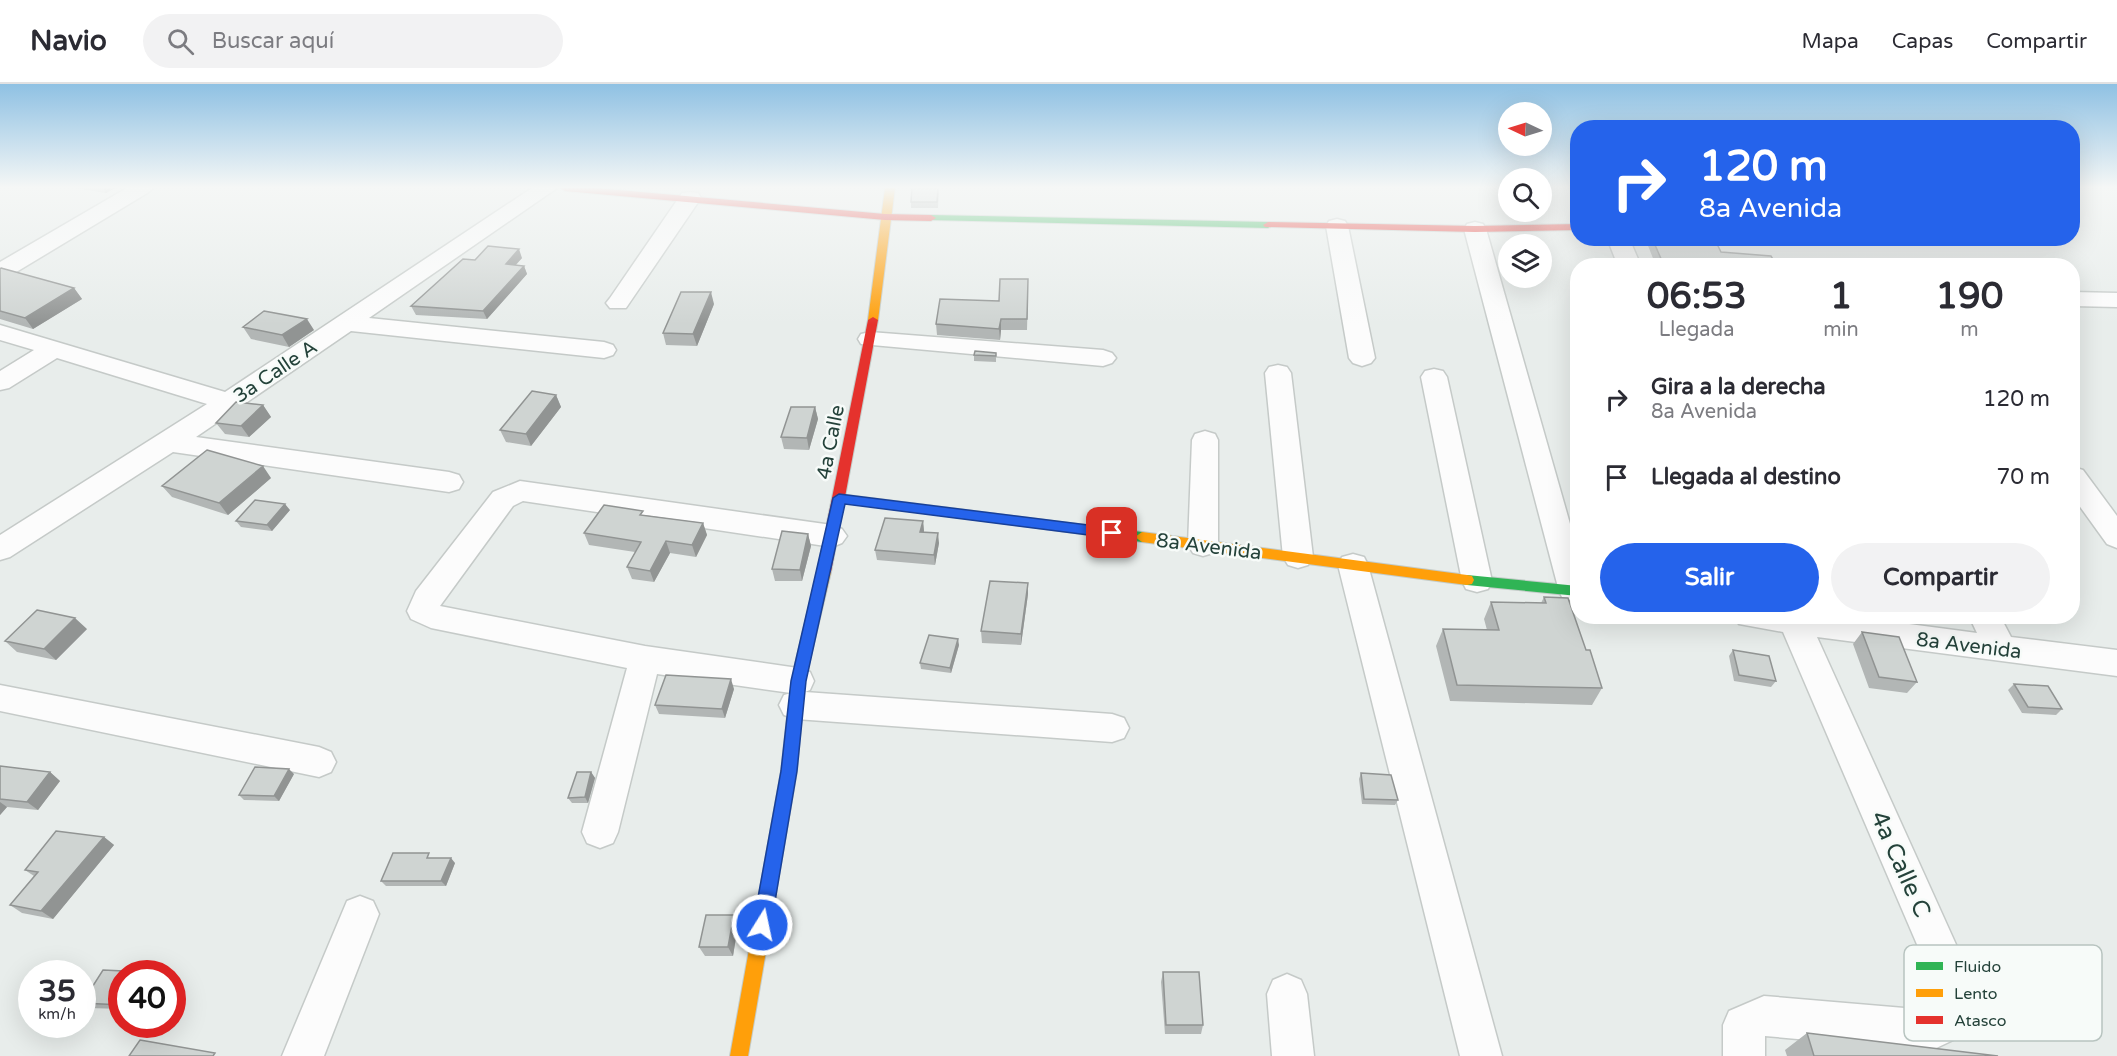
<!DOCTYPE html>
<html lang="es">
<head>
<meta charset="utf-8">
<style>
  :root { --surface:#fff; --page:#f2f2f3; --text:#2b2b33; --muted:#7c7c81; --line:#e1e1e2; --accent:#2563eb }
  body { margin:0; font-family:"Varela Round",sans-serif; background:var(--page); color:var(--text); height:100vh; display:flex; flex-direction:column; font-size:22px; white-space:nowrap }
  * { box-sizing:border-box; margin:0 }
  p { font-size:20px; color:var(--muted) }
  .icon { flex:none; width:33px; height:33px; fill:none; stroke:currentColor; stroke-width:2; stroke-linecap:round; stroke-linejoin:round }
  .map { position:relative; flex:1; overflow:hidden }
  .sheet { position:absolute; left:1570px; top:174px; width:510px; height:366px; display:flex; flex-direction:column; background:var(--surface); border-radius:24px; box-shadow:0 6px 24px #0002 }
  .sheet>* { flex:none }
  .guide { position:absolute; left:1570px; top:36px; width:510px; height:126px; border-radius:24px; box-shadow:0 6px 24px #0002; background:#2563eb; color:#fff; overflow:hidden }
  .needle { width:39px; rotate:274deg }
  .tools { position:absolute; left:1498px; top:18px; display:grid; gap:12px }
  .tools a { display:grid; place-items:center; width:54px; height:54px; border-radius:50%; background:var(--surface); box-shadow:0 6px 24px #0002; font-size:30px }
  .speed { position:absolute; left:18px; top:876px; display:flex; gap:12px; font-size:30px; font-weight:700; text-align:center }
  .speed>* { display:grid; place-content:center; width:78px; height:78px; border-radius:50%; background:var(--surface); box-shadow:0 6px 24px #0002; line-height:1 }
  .speed small { font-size:15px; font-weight:400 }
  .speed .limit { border:9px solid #d22; background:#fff; color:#111 }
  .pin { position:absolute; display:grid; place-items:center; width:51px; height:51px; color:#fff; margin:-26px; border-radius:12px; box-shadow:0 3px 9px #0006 }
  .me { position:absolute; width:66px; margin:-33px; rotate:10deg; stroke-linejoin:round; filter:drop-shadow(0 0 4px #0008) }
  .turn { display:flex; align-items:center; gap:21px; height:126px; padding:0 30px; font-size:27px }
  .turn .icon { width:78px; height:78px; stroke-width:2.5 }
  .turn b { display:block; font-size:42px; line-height:51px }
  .eta { display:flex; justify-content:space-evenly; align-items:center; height:102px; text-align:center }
  .eta b { font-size:36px; font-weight:700; line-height:42px }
  .button { display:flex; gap:12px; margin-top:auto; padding:12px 30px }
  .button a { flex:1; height:69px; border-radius:36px; background:var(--accent); color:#fff; font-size:24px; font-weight:700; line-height:69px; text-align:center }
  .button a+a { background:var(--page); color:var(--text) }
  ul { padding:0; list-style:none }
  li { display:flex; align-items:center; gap:18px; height:78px; padding:0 30px }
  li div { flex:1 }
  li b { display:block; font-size:22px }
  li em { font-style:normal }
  header { display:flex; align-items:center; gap:36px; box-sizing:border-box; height:84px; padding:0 30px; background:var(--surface); border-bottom:2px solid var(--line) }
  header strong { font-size:28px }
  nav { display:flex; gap:33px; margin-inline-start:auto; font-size:21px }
  .search { width:420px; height:54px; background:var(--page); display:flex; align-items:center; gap:15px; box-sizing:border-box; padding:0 21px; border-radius:33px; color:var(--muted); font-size:22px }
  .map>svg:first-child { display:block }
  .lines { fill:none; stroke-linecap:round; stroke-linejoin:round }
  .street-casing { stroke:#c5cac8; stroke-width:3 }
  .fast-casing { stroke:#c3cbc8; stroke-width:2 }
  .slow-casing { stroke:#c3cbc8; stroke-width:2 }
  .jam-casing { stroke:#c3cbc8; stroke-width:2 }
  .street { fill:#fcfcfc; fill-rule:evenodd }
  .fast { fill:#30b455; fill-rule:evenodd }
  .slow { fill:#ff9f0a; fill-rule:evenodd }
  .jam { fill:#e5322d; fill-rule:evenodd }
  .wall { fill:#b2b6b5 }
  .shaded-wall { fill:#919493 }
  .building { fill:#cfd4d2; stroke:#919493; stroke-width:1.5 }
  .route { fill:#2563eb; stroke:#184099; stroke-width:1.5 }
  .labels { text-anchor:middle; stroke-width:5; stroke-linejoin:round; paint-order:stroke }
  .street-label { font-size:20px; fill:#24423a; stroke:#f7fbf9 }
  .near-street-label { font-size:24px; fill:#24423a; stroke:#f7fbf9 }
  .key { fill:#f7fbf9; stroke:#b8c4c0; stroke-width:1.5 }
  .key-label { font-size:16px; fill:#24423a }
</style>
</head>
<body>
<header>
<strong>Navio</strong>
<div class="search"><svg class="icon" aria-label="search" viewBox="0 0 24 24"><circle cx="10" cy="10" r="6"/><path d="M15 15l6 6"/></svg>Buscar aquí</div>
<nav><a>Mapa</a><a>Capas</a><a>Compartir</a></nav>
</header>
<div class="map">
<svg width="2117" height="972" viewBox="0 0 2117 972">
  <rect width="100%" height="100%" fill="#e8edeb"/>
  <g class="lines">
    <defs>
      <path id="street" d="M 127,104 L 153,104 L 149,108 L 8,193 L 0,195 L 0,178 Z
        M 532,104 L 557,104 L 369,234 L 604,258 L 613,261 L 616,266 L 613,271 L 604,274 L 351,247 L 196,353 L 449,388 L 459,391 L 463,398 L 459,405 L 449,408 L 173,368 L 10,473 L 0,476 L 0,451 L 207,320 L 57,274 L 9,304 L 0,306 L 0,287 L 34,266 L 0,256 L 0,241 L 225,308 Z
        M 690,108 L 698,109 L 701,114 L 626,224 L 610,224 L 606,219 L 610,214 L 682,109 Z
        M 1337,135 L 1345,137 L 1348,142 L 1375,274 L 1371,279 L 1362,282 L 1353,279 L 1349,274 L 1326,142 L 1329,137 Z
        M 1475,138 L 1483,140 L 1486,145 L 1578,468 L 1578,517 L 1563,515 L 1559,507 L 1464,145 L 1467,140 Z
        M 1607,154 L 1629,154 L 1641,182 L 1618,182 Z
        M 2073,208 L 2117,209 L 2117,223 L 2073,222 Z
        M 870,248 L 1103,266 L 1112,269 L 1116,274 L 1112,279 L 1103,282 L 861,260 L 858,255 L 861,250 Z
        M 1278,281 L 1287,283 L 1291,289 L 1313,473 L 1308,481 L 1298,484 L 1288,481 L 1283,473 L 1265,289 L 1269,283 Z
        M 1434,285 L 1443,287 L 1447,293 L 1492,497 L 1488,505 L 1477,508 L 1466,505 L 1462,497 L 1421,293 L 1425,287 Z
        M 1205,347 L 1215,350 L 1218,356 L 1218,461 L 1213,469 L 1203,472 L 1193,469 L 1188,461 L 1192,356 L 1195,350 Z
        M 2073,383 L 2083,386 L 2117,432 L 2117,464 L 2107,460 L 2073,413 Z
        M 520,397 L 832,441 L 842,445 L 847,452 L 842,459 L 832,463 L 523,417 L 513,422 L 440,522 L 645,562 L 798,584 L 810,588 L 814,597 L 810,606 L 805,608 L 1112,630 L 1124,634 L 1129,644 L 1124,654 L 1112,658 L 796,635 L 784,631 L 779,621 L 784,611 L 791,609 L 657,590 L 618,748 L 613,759 L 600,764 L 587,759 L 582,748 L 627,584 L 431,544 L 411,535 L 407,527 L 416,507 L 493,408 Z
        M 1353,470 L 1364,473 L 1368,481 L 1502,972 L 1460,972 L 1338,481 L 1342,473 Z
        M 1735,532 L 1849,532 L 1977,549 L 1969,532 L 2000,532 L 2011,553 L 2117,566 L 2117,592 L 1817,553 L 1977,907 L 1974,935 L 1968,949 L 1930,967 L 1765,952 L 1765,972 L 1723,972 L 1723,941 L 1729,927 L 1764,912 L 1928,926 L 1935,923 L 1937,907 L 1783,548 L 1739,540 Z
        M 0,601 L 319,663 L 331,668 L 336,678 L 331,688 L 319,693 L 0,627 Z
        M 360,812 L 373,817 L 379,830 L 324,972 L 282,972 L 347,817 Z
        M 1287,890 L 1301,896 L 1307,910 L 1314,972 L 1272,972 L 1267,910 L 1273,896 Z"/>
      <path id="fast" d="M 931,131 L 1268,138 L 1273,141 L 1268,144 L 928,136 L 926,134 Z
        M 839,410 L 1142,448 L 1149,453 L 1142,458 L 834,417 L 833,414 L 834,411 Z
        M 1467,491 L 1578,502 L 1578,512 L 1467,501 L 1462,500 L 1460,496 L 1462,492 Z"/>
      <path id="slow" d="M 885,104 L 895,104 L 878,236 L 873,239 L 868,236 Z
        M 1142,448 L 1467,491 L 1472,492 L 1474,496 L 1472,500 L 1467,501 L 1142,458 L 1135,453 Z
        M 824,483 L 831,488 L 805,597 L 797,687 L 748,972 L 730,972 L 781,687 L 791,597 L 817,488 Z"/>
      <path id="jam" d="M 560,104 L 596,104 L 885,130 L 931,131 L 936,134 L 931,137 L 885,136 L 565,107 Z
        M 1268,138 L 1475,142 L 1578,140 L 1578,146 L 1475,148 L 1265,143 L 1263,141 Z
        M 873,233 L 878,236 L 831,488 L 824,493 L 817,488 L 868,236 Z"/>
    </defs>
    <use href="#street" class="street-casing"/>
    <use href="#fast" class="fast-casing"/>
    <use href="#slow" class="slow-casing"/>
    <use href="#jam" class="jam-casing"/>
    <use href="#street" class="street"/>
    <use href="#fast" class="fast"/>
    <use href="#slow" class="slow"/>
    <use href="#jam" class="jam"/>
  </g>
  <path class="wall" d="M 76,104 L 115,104 L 106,109 Z
    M 939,104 L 938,124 L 911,124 L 911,118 Z
    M 1645,154 L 1714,154 L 1721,168 L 1777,182 L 1656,182 Z
    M 522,174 L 516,181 L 524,182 L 527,190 L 487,235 L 416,231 L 411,222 L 475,176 Z
    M 0,185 L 74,204 L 82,215 L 33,245 L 0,235 Z
    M 1028,205 L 1027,246 L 1001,246 L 1000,256 L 937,251 L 936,240 Z
    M 714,220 L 697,262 L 666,261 L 663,249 Z
    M 243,243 L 314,246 L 289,263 L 251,255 Z
    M 996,269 L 996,278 L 974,277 L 974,271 Z
    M 556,311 L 561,323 L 531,362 L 506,358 L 500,346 Z
    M 263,321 L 271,333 L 249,353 L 225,350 L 216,339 Z
    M 815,323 L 818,335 L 809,366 L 784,365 L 781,353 Z
    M 271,394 L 228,431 L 172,413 L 162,402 Z
    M 290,426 L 272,447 L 241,443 L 236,437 Z
    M 644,431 L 703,439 L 707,451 L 696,473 L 670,469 L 654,498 L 632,495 L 627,483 L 635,468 L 589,461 L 584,449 Z
    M 923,437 L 924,448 L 939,459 L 935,481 L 877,476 L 875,466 Z
    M 808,450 L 811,462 L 802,497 L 775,497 L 772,485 Z
    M 1028,510 L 1021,561 L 982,559 L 981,547 Z
    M 1544,513 L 1586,566 L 1602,604 L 1592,621 L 1450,617 L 1436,562 L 1443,545 L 1487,546 L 1484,535 L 1491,518 L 1541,519 Z
    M 1943,532 L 1973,532 L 1969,537 L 1944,535 Z
    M 87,545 L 56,576 L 17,568 L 5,557 Z
    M 1862,548 L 1917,598 L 1907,609 L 1869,604 L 1853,560 Z
    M 959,561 L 951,589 L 921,585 L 920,579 Z
    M 1733,566 L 1776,597 L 1771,603 L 1734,597 L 1729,572 Z
    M 2014,600 L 2062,625 L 2056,631 L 2022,629 L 2008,606 Z
    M 734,605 L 725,634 L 659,630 L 655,621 Z
    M 0,682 L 50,688 L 60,697 L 38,726 L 7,723 L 0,731 Z
    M 591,688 L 595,694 L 588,719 L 572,719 L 568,714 Z
    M 1361,689 L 1398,716 L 1395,721 L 1362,720 L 1359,695 Z
    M 294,690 L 279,717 L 244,716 L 239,711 Z
    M 104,753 L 114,761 L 53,835 L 22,829 L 10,821 L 34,792 L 25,786 Z
    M 433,774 L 455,779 L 446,802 L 386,802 L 381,797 Z
    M 734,831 L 738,841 L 733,872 L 705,872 L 699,863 Z
    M 103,886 L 144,888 L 146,890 L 122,890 L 122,925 L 89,924 L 82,919 L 82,918 Z
    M 1163,888 L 1203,941 L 1201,950 L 1165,950 L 1161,898 Z
    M 1807,949 L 1998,972 L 1787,972 L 1785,966 Z"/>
  <path class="shaded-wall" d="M 103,104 L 115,104 L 106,109 Z
    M 519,165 L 522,174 L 509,188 L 506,180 Z
    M 524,182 L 527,190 L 487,235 L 483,227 Z
    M 74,204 L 82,215 L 33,245 L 25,234 Z
    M 711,208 L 714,220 L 697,262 L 693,250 Z
    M 307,235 L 314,246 L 289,263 L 282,251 Z
    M 1001,235 L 1001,246 L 1000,256 L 999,245 Z
    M 556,311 L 561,323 L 531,362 L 526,350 Z
    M 263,321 L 271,333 L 249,353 L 241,342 Z
    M 815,323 L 818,335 L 809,366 L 807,354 Z
    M 263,382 L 271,394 L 228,431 L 219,419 Z
    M 285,420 L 290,426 L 272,447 L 267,441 Z
    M 923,437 L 924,447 L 921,458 L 920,448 Z
    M 703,439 L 707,451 L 696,473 L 692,461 Z
    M 938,449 L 939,459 L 935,481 L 934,471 Z
    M 808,450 L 811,462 L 802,497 L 800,486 Z
    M 666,457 L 670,469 L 654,498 L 650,487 Z
    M 1028,499 L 1028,510 L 1021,561 L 1021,550 Z
    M 75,534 L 87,545 L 56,576 L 44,565 Z
    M 958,555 L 959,561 L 951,589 L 950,584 Z
    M 731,595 L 734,605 L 725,634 L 722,625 Z
    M 289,685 L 294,690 L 279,717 L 274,712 Z
    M 50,688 L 60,697 L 38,726 L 27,718 Z
    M 591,688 L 595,694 L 588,719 L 585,713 Z
    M 0,718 L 7,723 L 0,731 Z
    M 104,753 L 114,761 L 53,835 L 41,827 Z
    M 451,774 L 455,779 L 446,802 L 441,797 Z
    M 734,831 L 738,841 L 733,872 L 728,863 Z"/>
  <path class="building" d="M 912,104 L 938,104 L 937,118 L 911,118 Z
    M 1652,154 L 1714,154 L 1721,168 L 1771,172 L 1777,182 L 1680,182 L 1678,178 L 1662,177 Z
    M 488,162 L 519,165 L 506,180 L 524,182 L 483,227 L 411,222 L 463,175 L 475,176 Z
    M 1,184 L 74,204 L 25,234 L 0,227 L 0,185 Z
    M 1000,195 L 1028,195 L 1027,235 L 1001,235 L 999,245 L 936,240 L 940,215 L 999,217 Z
    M 681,208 L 711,208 L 693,250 L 663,249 Z
    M 264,227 L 307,235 L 282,251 L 243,243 Z
    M 975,267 L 996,269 L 996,272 L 974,271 Z
    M 532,307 L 556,311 L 526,350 L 500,346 Z
    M 236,318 L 263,321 L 241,342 L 216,339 Z
    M 791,323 L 815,323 L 807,354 L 781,353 Z
    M 207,366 L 263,382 L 219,419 L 162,402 Z
    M 255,416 L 285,420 L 267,441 L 236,437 Z
    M 604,421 L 643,427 L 640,431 L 703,439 L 692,461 L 666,457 L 650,487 L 627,483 L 641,458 L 584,449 Z
    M 885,434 L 923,437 L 920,448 L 938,449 L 934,471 L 875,466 Z
    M 782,447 L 808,450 L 800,486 L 772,485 Z
    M 990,497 L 1028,499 L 1021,550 L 981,547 Z
    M 1544,513 L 1568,514 L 1586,566 L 1590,566 L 1602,604 L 1457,601 L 1443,545 L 1499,546 L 1491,518 L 1546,519 Z
    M 37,526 L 75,534 L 44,565 L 5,557 Z
    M 1862,548 L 1899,553 L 1917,598 L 1879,593 Z
    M 929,551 L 958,555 L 950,584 L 920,579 Z
    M 1733,566 L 1769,572 L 1776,597 L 1739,591 Z
    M 666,591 L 731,595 L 722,625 L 655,621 Z
    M 2014,600 L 2048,602 L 2062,625 L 2028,623 Z
    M 0,682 L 50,688 L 27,718 L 0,715 Z
    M 255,683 L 289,685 L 274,712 L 239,711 Z
    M 577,688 L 591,688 L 585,713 L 568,714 Z
    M 1361,689 L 1391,691 L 1398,716 L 1364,715 Z
    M 56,747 L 104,753 L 41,827 L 10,821 L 38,788 L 25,786 Z
    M 393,769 L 429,769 L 427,774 L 451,774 L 441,797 L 381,797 Z
    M 706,831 L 734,831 L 728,863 L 699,863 Z
    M 103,886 L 144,888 L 143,890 L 122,890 L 122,921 L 82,919 Z
    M 1163,888 L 1199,888 L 1203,941 L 1166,941 Z
    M 1807,949 L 1998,972 L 1814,972 Z
    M 140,956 L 215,969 L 213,972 L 129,972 Z"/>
  <linearGradient id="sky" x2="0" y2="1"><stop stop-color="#8fc1e3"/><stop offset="0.43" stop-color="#f5f7f6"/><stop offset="1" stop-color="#f5f7f6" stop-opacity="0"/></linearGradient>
  <rect width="2117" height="240" fill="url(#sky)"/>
  <path class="route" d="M 839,410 L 1112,444 L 1119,449 L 1112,454 L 845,420 L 806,597 L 797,687 L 771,841 L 768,846 L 762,849 L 756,846 L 753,841 L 781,687 L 791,597 L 833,414 Z"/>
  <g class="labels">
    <g class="street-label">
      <text transform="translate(275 287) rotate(-34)" y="7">3a Calle A</text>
      <text transform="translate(830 358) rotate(-79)" y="7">4a Calle</text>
      <text transform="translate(1209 462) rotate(7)" y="7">8a Avenida</text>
      <text transform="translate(1969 561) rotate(7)" y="7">8a Avenida</text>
    </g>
    <g class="near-street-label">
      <text transform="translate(1901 780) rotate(66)" y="8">4a Calle C</text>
    </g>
  </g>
  <rect x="1904" y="861" width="198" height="96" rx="9" class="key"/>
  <rect x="1916" y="878" width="27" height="8" fill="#30b455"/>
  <rect x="1916" y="905" width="27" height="8" fill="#ff9f0a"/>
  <rect x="1916" y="932" width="27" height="8" fill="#e5322d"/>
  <g class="key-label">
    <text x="1954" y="888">Fluido</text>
    <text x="1954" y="915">Lento</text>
    <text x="1954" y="942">Atasco</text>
  </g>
</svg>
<div class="tools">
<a><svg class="needle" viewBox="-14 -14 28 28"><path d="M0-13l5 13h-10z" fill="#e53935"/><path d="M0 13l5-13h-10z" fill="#7c7c81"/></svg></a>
<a><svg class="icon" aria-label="search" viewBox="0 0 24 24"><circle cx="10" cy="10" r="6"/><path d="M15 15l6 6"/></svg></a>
<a><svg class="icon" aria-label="layers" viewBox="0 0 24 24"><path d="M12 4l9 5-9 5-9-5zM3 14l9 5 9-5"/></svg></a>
</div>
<div class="speed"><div>35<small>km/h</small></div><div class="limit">40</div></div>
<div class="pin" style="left:1112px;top:449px;background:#d93025"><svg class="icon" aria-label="arrive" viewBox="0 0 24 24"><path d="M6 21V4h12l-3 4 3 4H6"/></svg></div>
<svg class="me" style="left:762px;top:841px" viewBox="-20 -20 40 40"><circle r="17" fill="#2563eb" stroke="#fff" stroke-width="3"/><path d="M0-11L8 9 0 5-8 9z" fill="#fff"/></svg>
<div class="guide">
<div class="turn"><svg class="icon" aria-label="right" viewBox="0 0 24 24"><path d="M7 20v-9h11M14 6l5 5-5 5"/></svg><div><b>120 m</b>8a Avenida</div></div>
</div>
<section class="sheet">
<div class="eta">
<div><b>06:53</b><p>Llegada</p></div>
<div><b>1</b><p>min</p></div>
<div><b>190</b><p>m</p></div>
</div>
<ul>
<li><svg class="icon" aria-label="right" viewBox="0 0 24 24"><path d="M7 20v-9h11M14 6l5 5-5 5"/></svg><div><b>Gira a la derecha</b><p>8a Avenida</p></div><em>120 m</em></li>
<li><svg class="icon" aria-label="arrive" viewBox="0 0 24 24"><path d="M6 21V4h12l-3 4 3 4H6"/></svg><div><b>Llegada al destino</b></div><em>70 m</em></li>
</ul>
<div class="button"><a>Salir</a><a>Compartir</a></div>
</section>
</div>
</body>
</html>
